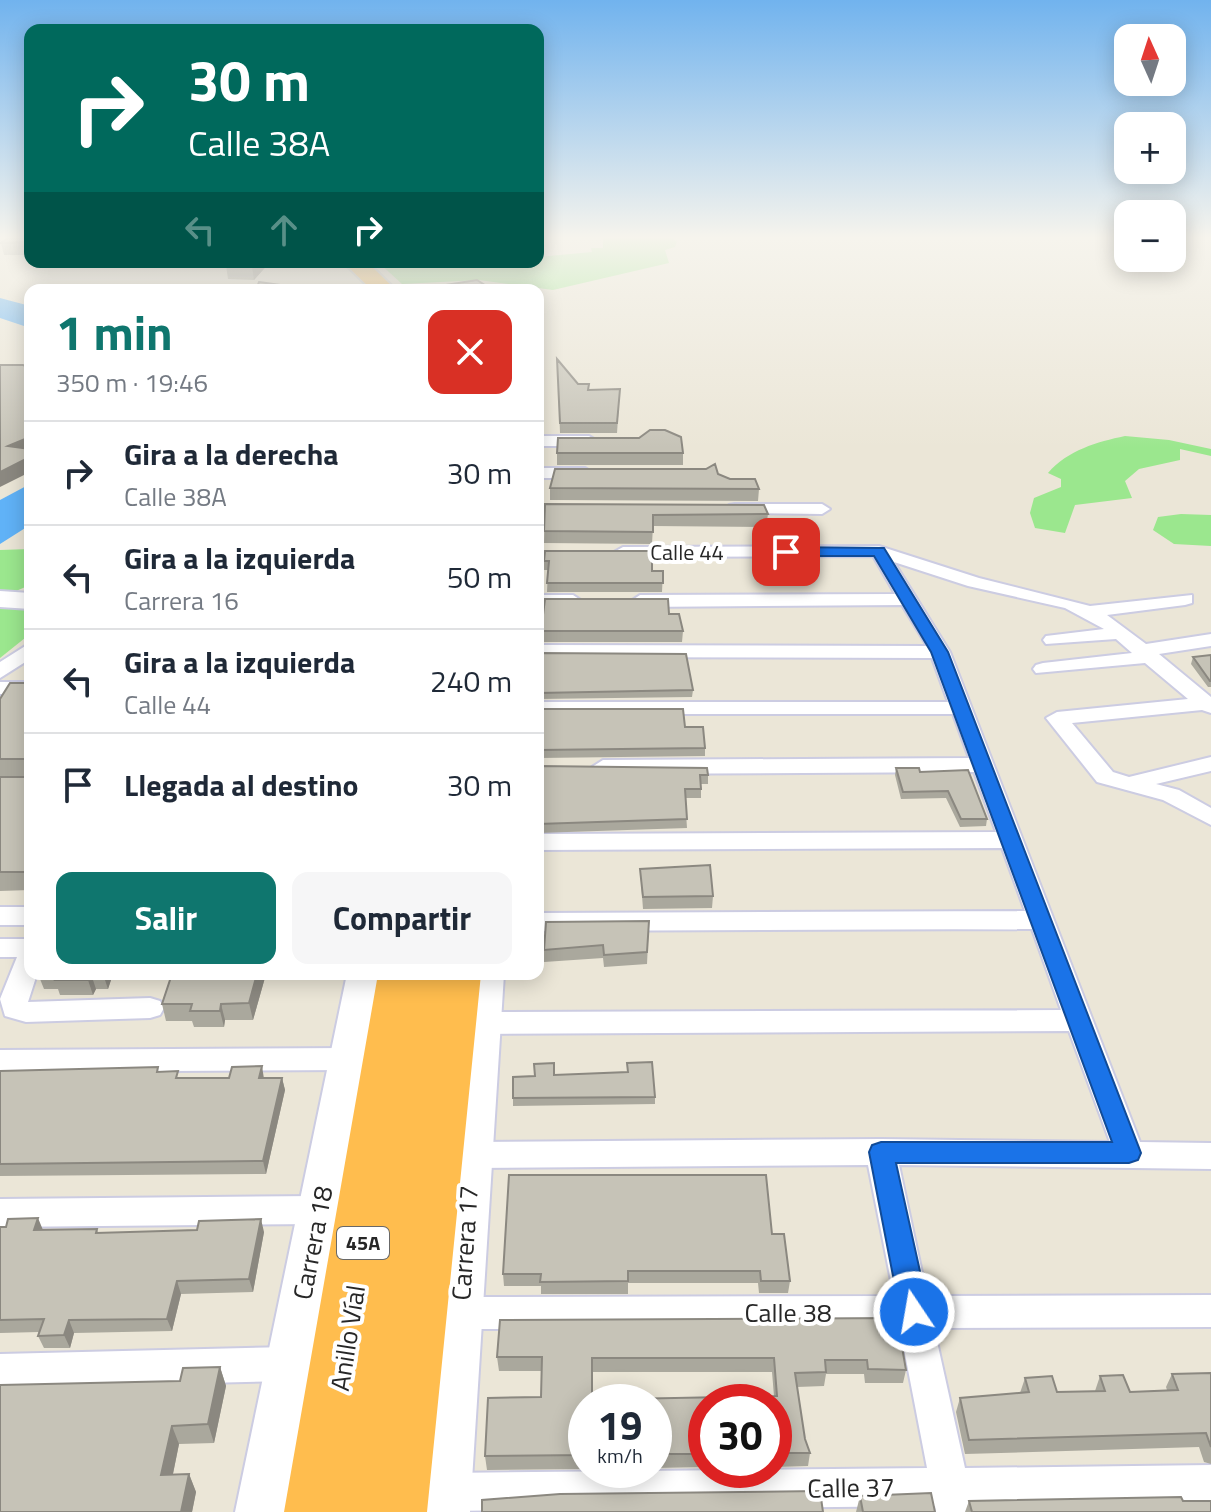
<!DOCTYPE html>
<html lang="es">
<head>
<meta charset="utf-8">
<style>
  :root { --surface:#fff; --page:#f6f6f7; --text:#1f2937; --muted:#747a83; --line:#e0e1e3; --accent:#0f766e }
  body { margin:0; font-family:"Titillium Web",sans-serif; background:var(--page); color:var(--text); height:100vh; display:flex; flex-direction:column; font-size:30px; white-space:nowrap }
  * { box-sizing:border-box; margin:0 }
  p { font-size:26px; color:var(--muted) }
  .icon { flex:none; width:44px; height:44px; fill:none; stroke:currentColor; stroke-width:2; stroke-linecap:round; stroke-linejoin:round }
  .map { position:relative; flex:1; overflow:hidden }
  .drawer { position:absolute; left:24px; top:284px; width:520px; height:696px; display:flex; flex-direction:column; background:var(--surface); border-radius:16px; box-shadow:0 4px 20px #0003 }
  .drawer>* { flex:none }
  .hud { position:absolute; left:24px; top:24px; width:520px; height:244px; border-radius:16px; box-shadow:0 4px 20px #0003; background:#00695c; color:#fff; overflow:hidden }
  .needle { width:52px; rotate:357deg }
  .controls { position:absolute; left:1114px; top:24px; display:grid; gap:16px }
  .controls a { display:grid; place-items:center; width:72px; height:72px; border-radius:16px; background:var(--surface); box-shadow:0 4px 20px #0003; font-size:40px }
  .speed { position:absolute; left:568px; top:1384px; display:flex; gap:16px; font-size:40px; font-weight:700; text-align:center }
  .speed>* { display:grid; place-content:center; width:104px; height:104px; border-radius:50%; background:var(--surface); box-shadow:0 4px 20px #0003; line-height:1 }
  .speed small { font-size:20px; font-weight:400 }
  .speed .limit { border:12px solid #d22; background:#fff; color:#111 }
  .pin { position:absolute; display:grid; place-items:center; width:68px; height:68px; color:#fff; margin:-34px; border-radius:16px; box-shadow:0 4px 12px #0006 }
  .me { position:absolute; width:88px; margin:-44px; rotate:348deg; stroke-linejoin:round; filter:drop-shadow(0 0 6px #0008) }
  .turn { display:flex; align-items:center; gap:28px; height:168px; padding:0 32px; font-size:36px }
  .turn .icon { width:104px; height:104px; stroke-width:2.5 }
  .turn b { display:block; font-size:56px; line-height:68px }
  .lanes { display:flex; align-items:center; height:76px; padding:0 32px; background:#0003; justify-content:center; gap:40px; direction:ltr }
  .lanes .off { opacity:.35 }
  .round { display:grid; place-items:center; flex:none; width:84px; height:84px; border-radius:16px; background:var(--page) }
  .overview { display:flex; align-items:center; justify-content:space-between; height:136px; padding:0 32px }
  h1 { font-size:48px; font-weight:700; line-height:60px; color:var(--accent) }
  .button { display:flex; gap:16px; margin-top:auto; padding:16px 32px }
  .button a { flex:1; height:92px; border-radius:16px; background:var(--accent); color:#fff; font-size:32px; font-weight:700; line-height:92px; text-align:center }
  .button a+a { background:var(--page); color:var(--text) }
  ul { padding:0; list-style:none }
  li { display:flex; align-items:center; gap:24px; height:104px; padding:0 32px; border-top:2px solid var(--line) }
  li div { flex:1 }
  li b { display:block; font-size:30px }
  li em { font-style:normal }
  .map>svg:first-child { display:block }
  .green { fill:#9be78e }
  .water { fill:#60b2f7 }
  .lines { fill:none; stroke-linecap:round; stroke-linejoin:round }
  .street-casing { stroke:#cccce2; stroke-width:4 }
  .secondary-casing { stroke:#cccce2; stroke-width:4 }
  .highway-casing { stroke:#cbcbcb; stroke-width:4 }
  .street { fill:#fff; fill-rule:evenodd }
  .secondary { fill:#fff; fill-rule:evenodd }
  .highway { fill:#ffbd4e; fill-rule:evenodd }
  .wall { fill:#aaa89d; fill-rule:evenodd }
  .shaded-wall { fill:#8b8880 }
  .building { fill:#c6c3b7; stroke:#8b8880; stroke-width:2; fill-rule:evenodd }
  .route { fill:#1a73e8; stroke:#114b97; stroke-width:2 }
  .labels { text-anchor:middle; stroke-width:8; stroke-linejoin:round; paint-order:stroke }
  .shield { fill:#fff; stroke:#686868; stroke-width:2 }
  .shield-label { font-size:20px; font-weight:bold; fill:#272727 }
  .street-label { font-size:22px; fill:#272727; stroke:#fff }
  .near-street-label { font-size:26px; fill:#272727; stroke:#fff }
</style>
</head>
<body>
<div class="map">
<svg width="1211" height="1512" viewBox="0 0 1211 1512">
  <rect width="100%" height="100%" fill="#ebe6d7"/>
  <path class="green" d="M 603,236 L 670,236 L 677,242 L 675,247 L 665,250 L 669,263 L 553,290 L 479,280 L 402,284 L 378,262 L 538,262 L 538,257 L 592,252 L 591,248 L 603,248 Z
    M 1125,436 L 1169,440 L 1211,449 L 1211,456 L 1180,449 L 1180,460 L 1139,469 L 1125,481 L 1132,498 L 1075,505 L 1065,533 L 1035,528 L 1030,513 L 1034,498 L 1061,487 L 1061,479 L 1048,473 C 1068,450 1097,442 1125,436 Z
    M 1181,514 L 1211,515 L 1211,546 L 1174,544 L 1153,530 L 1158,517 Z
    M 30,549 L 30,585 L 16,591 L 0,590 L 0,550 Z
    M 0,603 L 30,606 L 30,634 L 0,658 Z"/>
  <path class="water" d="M 0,298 L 30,306 L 30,328 L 0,318 Z
    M 30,484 L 30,525 L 0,544 L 0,500 Z"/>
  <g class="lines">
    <defs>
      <path id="street" d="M 538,436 L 589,436 L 597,441 L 589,446 L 538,446 Z
        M 538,468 L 585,468 L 593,473 L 585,478 L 538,478 Z
        M 735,504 L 822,504 L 830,509 L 822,514 L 729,513 L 729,505 Z
        M 879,546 L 979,578 L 1090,606 L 1192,595 L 1192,603 L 1185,605 L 1107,615 L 1146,644 L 1211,634 L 1211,646 L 1159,654 L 1211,697 L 1211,713 L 1202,710 L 1072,723 L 1113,772 L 1129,777 L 1211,757 L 1211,771 L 1156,784 L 1179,790 L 1211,808 L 1211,825 L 1163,800 L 1097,782 L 1046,718 L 1057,712 L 1188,699 L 1145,663 L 1036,673 L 1033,669 L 1036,665 L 1043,663 L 1132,653 L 1116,639 L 1046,644 L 1043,640 L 1046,636 L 1104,629 L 1065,608 L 968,586 L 894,562 L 950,652 L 1140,1142 L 1211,1143 L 1211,1169 L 899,1165 L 927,1296 L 1211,1295 L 1211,1327 L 934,1328 L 965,1468 L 1211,1465 L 1211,1503 L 973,1505 L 974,1512 L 936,1512 L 935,1506 L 444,1511 L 431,1505 L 425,1492 L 431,1479 L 444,1473 L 927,1468 L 900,1328 L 461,1329 L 449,1324 L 444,1313 L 449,1302 L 461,1297 L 894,1296 L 868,1165 L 471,1168 L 460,1164 L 456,1155 L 460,1146 L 471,1142 L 881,1139 L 1110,1142 L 1069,1031 L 480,1034 L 470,1030 L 466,1023 L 470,1016 L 480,1012 L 1061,1010 L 1032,929 L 538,931 L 538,913 L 1025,911 L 1002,848 L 538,850 L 538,834 L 996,832 L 974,772 L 603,774 L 592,767 L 603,760 L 969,758 L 953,714 L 538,714 L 538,702 L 948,702 L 932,658 L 538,657 L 538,645 L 927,646 L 902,605 L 640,607 L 631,601 L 640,595 L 895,594 L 873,556 L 623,557 L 614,552 L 623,547 Z
        M 538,595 L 573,595 L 582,601 L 573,607 L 538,607 Z
        M 30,643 L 30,659 L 0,678 L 0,662 Z
        M 0,682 L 30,682 L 30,694 L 0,694 Z
        M 0,907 L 30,907 L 30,925 L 0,925 Z
        M 0,939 L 30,939 L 30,974 L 37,974 L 28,1002 L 150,998 L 160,1001 L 164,1008 L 160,1015 L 150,1018 L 26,1022 L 5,1016 L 0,999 L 17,957 L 0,957 Z
        M 349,1048 L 359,1051 L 363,1059 L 359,1067 L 349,1070 L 0,1072 L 0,1050 Z
        M 318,1196 L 329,1200 L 334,1210 L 329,1220 L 318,1224 L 0,1227 L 0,1199 Z
        M 290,1347 L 302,1352 L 308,1364 L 302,1376 L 290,1381 L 0,1388 L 0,1354 Z"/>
      <path id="secondary" d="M 0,591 L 30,593 L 30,609 L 0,607 Z
        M 347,974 L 385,974 L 291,1512 L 235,1512 Z
        M 466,974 L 504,974 L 470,1512 L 414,1512 Z"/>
      <path id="highway" d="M 343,262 L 367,262 L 396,290 L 372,290 Z
        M 378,974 L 481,974 L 427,1512 L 284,1512 Z"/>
    </defs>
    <use href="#street" class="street-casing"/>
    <use href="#secondary" class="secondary-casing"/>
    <use href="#highway" class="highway-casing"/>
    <use href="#street" class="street"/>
    <use href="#secondary" class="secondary"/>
    <use href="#highway" class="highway"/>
  </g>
  <path class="wall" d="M 30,236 L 30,255 L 4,255 L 1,243 Z
    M 229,262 L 270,262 L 254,280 L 228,279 L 226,265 Z
    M 557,359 L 578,384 L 589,390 L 620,389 L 617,433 L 560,433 Z
    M 557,453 L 683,453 L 683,465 L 557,465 Z
    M 718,474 L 759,489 L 758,501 L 550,500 L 550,488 Z
    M 545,504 L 768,514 L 766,527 L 653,526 L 652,544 L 544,543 Z
    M 544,561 L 663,571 L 662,592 L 547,592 L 548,570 L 544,570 Z
    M 669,614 L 683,631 L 682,642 L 541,642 L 541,631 Z
    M 538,653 L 693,690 L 692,697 L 538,699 Z
    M 1211,655 L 1211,687 L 1208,687 L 1191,664 L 1193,657 Z
    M 30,683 L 30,890 L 0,891 L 0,699 Z
    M 538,709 L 685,727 L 705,748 L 705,756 L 538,758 Z
    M 538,766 L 708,775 L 708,784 L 701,784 L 701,798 L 685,798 L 687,828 L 538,833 Z
    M 896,768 L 920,772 L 987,819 L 986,826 L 960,827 L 946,798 L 901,799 L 895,775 Z
    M 640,869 L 713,896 L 712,908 L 643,909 Z
    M 649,921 L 647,964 L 604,967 L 603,958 L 544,962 L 544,950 Z
    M 38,974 L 113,974 L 108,989 L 96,989 L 93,995 L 60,995 L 58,989 L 44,989 Z
    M 172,974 L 266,974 L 253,1020 L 225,1020 L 224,1027 L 194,1027 L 192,1021 L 166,1021 L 162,1004 Z
    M 627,1063 L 655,1097 L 655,1104 L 513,1106 L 513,1077 L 627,1072 Z
    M 0,1071 L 160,1072 L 180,1078 L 282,1078 L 285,1090 L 266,1174 L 0,1176 Z
    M 0,1227 L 43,1230 L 97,1229 L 98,1233 L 264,1232 L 253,1292 L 181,1294 L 172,1331 L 74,1333 L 70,1348 L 44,1348 L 38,1336 L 39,1332 L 0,1333 Z
    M 772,1234 L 790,1281 L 788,1293 L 759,1293 L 758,1283 L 628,1283 L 628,1294 L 541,1294 L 541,1286 L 504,1286 L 503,1274 Z
    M 897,1318 L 906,1370 L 903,1383 L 865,1383 L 864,1374 L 826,1374 L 824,1386 L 797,1387 L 805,1439 L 810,1453 L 808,1466 L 774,1467 L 774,1402 L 706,1402 L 706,1467 L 654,1468 L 654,1402 L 586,1402 L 586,1469 L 487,1470 L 485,1456 L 541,1397 L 542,1371 L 499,1371 L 497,1357 ZM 592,1372 L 772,1372 L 774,1396 L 624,1399 L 592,1397 Z
    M 220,1367 L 226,1386 L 214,1443 L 179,1444 L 173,1474 L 189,1474 L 196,1492 L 192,1512 L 0,1512 L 180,1381 Z
    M 1211,1373 L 1211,1464 L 1204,1462 L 1199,1447 L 965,1454 L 956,1412 L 960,1398 L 1020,1393 L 1025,1378 L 1057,1392 L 1095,1391 L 1100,1376 L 1130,1392 L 1167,1390 L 1166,1387 L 1172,1374 Z
    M 860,1496 L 935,1512 L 856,1512 Z
    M 969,1501 L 1183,1501 L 1211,1512 L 965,1512 Z"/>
  <path class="shaded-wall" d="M 256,262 L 270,262 L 254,280 L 252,266 Z
    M 541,300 L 542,309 L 538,311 L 538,302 Z
    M 30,437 L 30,452 L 8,446 Z
    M 30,457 L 30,472 L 0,487 L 0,472 Z
    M 91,974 L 96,989 L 93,995 L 88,980 Z
    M 103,974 L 113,974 L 108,989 Z
    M 257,974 L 266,974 L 253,1020 L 249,1003 Z
    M 221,1004 L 225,1020 L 224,1027 L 220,1011 Z
    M 262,1066 L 264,1079 L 259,1078 Z
    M 282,1078 L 285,1090 L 266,1174 L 263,1161 Z
    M 38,1218 L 43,1230 L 34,1230 Z
    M 261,1219 L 264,1232 L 253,1292 L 249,1279 Z
    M 177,1281 L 181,1294 L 172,1331 L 167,1319 Z
    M 69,1320 L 74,1333 L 70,1348 L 64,1335 Z
    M 220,1367 L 226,1386 L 214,1443 L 208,1424 Z
    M 172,1426 L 179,1444 L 169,1493 L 161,1475 Z
    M 189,1474 L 196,1492 L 192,1512 L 181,1512 Z"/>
  <path class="building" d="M 10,236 L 30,236 L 30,242 L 1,243 Z
    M 229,262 L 256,262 L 252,266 L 226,265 Z
    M 477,280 L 488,287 L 497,286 L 509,290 L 452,290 L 445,285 Z
    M 259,282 L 316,290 L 263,290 L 257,287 Z
    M 557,359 L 578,384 L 589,384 L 588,390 L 620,389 L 617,423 L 560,423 Z
    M 0,365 L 23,365 L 30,369 L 30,437 L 8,446 L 30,449 L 30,457 L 0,472 Z
    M 650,430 L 665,430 L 681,437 L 683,453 L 557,453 L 558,438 L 639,438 Z
    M 715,464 L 718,474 L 730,479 L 755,479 L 759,489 L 550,488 L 555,469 L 706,469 Z
    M 545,504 L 764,505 L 768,514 L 653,515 L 653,532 L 544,531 Z
    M 545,551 L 652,551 L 652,571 L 663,571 L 663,583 L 547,583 L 549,561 L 544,561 Z
    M 545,599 L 668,599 L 669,614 L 679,614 L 683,631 L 541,631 Z
    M 538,653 L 686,654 L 693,690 L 538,693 Z
    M 1211,655 L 1211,681 L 1210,681 L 1193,657 Z
    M 10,683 L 30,683 L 30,872 L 0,872 L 0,777 L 26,777 L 26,759 L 0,759 L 0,699 Z
    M 538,709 L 683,709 L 685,727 L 703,727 L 705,748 L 538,750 Z
    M 538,766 L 707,768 L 708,775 L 700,775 L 701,789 L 685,789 L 687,819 L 538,824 Z
    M 896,768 L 919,768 L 920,772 L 968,770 L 987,819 L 961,819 L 948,791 L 903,792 Z
    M 710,865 L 713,896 L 643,897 L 640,869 Z
    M 649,921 L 647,952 L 604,955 L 603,945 L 544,950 L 546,922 Z
    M 38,974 L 103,974 L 91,974 L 88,980 L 55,980 L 58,974 Z
    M 172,974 L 257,974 L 249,1003 L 221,1004 L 220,1011 L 190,1011 L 192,1004 L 162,1004 Z
    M 652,1062 L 655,1097 L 513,1098 L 513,1077 L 535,1076 L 534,1064 L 554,1063 L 554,1075 L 628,1072 L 627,1063 Z
    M 262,1066 L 259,1078 L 282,1078 L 263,1161 L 0,1164 L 0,1071 L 158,1067 L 157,1072 L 178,1071 L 176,1078 L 229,1078 L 232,1067 Z
    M 509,1175 L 766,1175 L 772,1234 L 784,1234 L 790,1281 L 761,1281 L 760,1271 L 628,1271 L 628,1281 L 540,1282 L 541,1274 L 503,1274 Z
    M 38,1218 L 34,1230 L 97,1229 L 96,1233 L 197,1230 L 199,1221 L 261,1219 L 249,1279 L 177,1281 L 167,1319 L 69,1320 L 64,1335 L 38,1336 L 44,1319 L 0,1320 L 0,1227 L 6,1227 L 8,1219 Z
    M 897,1318 L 906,1370 L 868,1369 L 867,1360 L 825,1360 L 826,1372 L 795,1373 L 805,1439 L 810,1453 L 774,1453 L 774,1402 L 706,1402 L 706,1454 L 654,1454 L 654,1402 L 586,1402 L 586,1455 L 485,1456 L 488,1398 L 541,1397 L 542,1357 L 497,1357 L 500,1320 ZM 592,1358 L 774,1358 L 777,1396 L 624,1399 L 624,1396 L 592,1397 Z
    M 220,1367 L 208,1424 L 172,1426 L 161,1475 L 189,1474 L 181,1512 L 0,1512 L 0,1385 L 180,1381 L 183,1368 Z
    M 1211,1373 L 1211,1447 L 1206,1433 L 969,1440 L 960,1398 L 1029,1392 L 1025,1378 L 1052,1376 L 1057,1392 L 1105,1391 L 1100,1376 L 1123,1375 L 1130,1392 L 1178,1390 L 1172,1374 Z
    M 820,1491 L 823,1512 L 482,1512 L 482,1500 L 560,1494 Z
    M 931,1493 L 935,1512 L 863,1512 L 860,1496 Z
    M 1181,1497 L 1183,1501 L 1211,1501 L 1211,1512 L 972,1512 L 969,1501 Z"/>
  <linearGradient id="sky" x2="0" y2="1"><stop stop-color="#71b3ee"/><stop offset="0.53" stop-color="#f6f4ed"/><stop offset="1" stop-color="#f6f4ed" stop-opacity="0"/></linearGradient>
  <rect width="1211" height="448" fill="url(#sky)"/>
  <path class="route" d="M 884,548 L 948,652 L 1141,1153 L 1138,1160 L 1129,1163 L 896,1163 L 929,1312 L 924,1322 L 914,1325 L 904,1322 L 900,1312 L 869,1152 L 872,1145 L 881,1142 L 1112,1142 L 931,652 L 874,556 L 786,556 L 779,552 L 786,547 Z"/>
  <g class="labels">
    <rect class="shield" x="337" y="1227" width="52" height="32" rx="6"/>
    <g class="shield-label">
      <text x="363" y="1250">45A</text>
    </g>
    <g class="street-label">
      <text x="687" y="560">Calle 44</text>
    </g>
    <g class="near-street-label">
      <text transform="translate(313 1243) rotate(-79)" y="9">Carrera 18</text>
      <text transform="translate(465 1243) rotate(-86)" y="9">Carrera 17</text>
      <text x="788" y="1322">Calle 38</text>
      <text transform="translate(348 1338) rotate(-81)" y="9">Anillo Víal</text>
      <text transform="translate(851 1488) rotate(-1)" y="9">Calle 37</text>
    </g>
  </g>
</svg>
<div class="controls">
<a><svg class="needle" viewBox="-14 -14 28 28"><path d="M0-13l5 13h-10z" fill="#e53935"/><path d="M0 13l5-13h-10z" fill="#747a83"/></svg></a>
<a>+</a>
<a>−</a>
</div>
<div class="speed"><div>19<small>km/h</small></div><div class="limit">30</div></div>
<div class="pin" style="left:786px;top:552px;background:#d93025"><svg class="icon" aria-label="arrive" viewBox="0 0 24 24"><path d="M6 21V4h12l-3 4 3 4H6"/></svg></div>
<svg class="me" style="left:914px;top:1312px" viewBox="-20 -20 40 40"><circle r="17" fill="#1a73e8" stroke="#fff" stroke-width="3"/><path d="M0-11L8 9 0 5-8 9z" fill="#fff"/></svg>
<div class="hud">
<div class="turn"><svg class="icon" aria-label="right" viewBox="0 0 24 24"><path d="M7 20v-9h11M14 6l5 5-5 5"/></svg><div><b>30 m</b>Calle 38A</div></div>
<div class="lanes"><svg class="icon off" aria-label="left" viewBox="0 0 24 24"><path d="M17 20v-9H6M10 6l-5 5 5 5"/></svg><svg class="icon off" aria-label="ahead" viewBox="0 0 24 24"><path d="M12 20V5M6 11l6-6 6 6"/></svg><svg class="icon" aria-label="right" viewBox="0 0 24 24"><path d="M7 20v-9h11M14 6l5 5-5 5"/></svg></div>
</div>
<section class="drawer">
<div class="overview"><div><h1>1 min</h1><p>350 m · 19:46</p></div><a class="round" style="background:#d93025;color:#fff"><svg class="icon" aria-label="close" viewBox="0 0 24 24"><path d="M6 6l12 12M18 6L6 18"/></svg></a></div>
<ul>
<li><svg class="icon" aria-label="right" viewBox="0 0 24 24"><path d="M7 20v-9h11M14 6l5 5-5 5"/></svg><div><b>Gira a la derecha</b><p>Calle 38A</p></div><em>30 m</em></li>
<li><svg class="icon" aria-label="left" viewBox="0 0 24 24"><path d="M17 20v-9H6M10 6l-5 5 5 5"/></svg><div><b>Gira a la izquierda</b><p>Carrera 16</p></div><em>50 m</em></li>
<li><svg class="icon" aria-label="left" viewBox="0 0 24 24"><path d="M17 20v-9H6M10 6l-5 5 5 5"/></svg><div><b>Gira a la izquierda</b><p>Calle 44</p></div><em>240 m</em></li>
<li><svg class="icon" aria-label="arrive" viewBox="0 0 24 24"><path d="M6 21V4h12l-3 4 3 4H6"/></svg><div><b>Llegada al destino</b></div><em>30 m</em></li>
</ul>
<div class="button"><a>Salir</a><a>Compartir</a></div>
</section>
</div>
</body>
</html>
